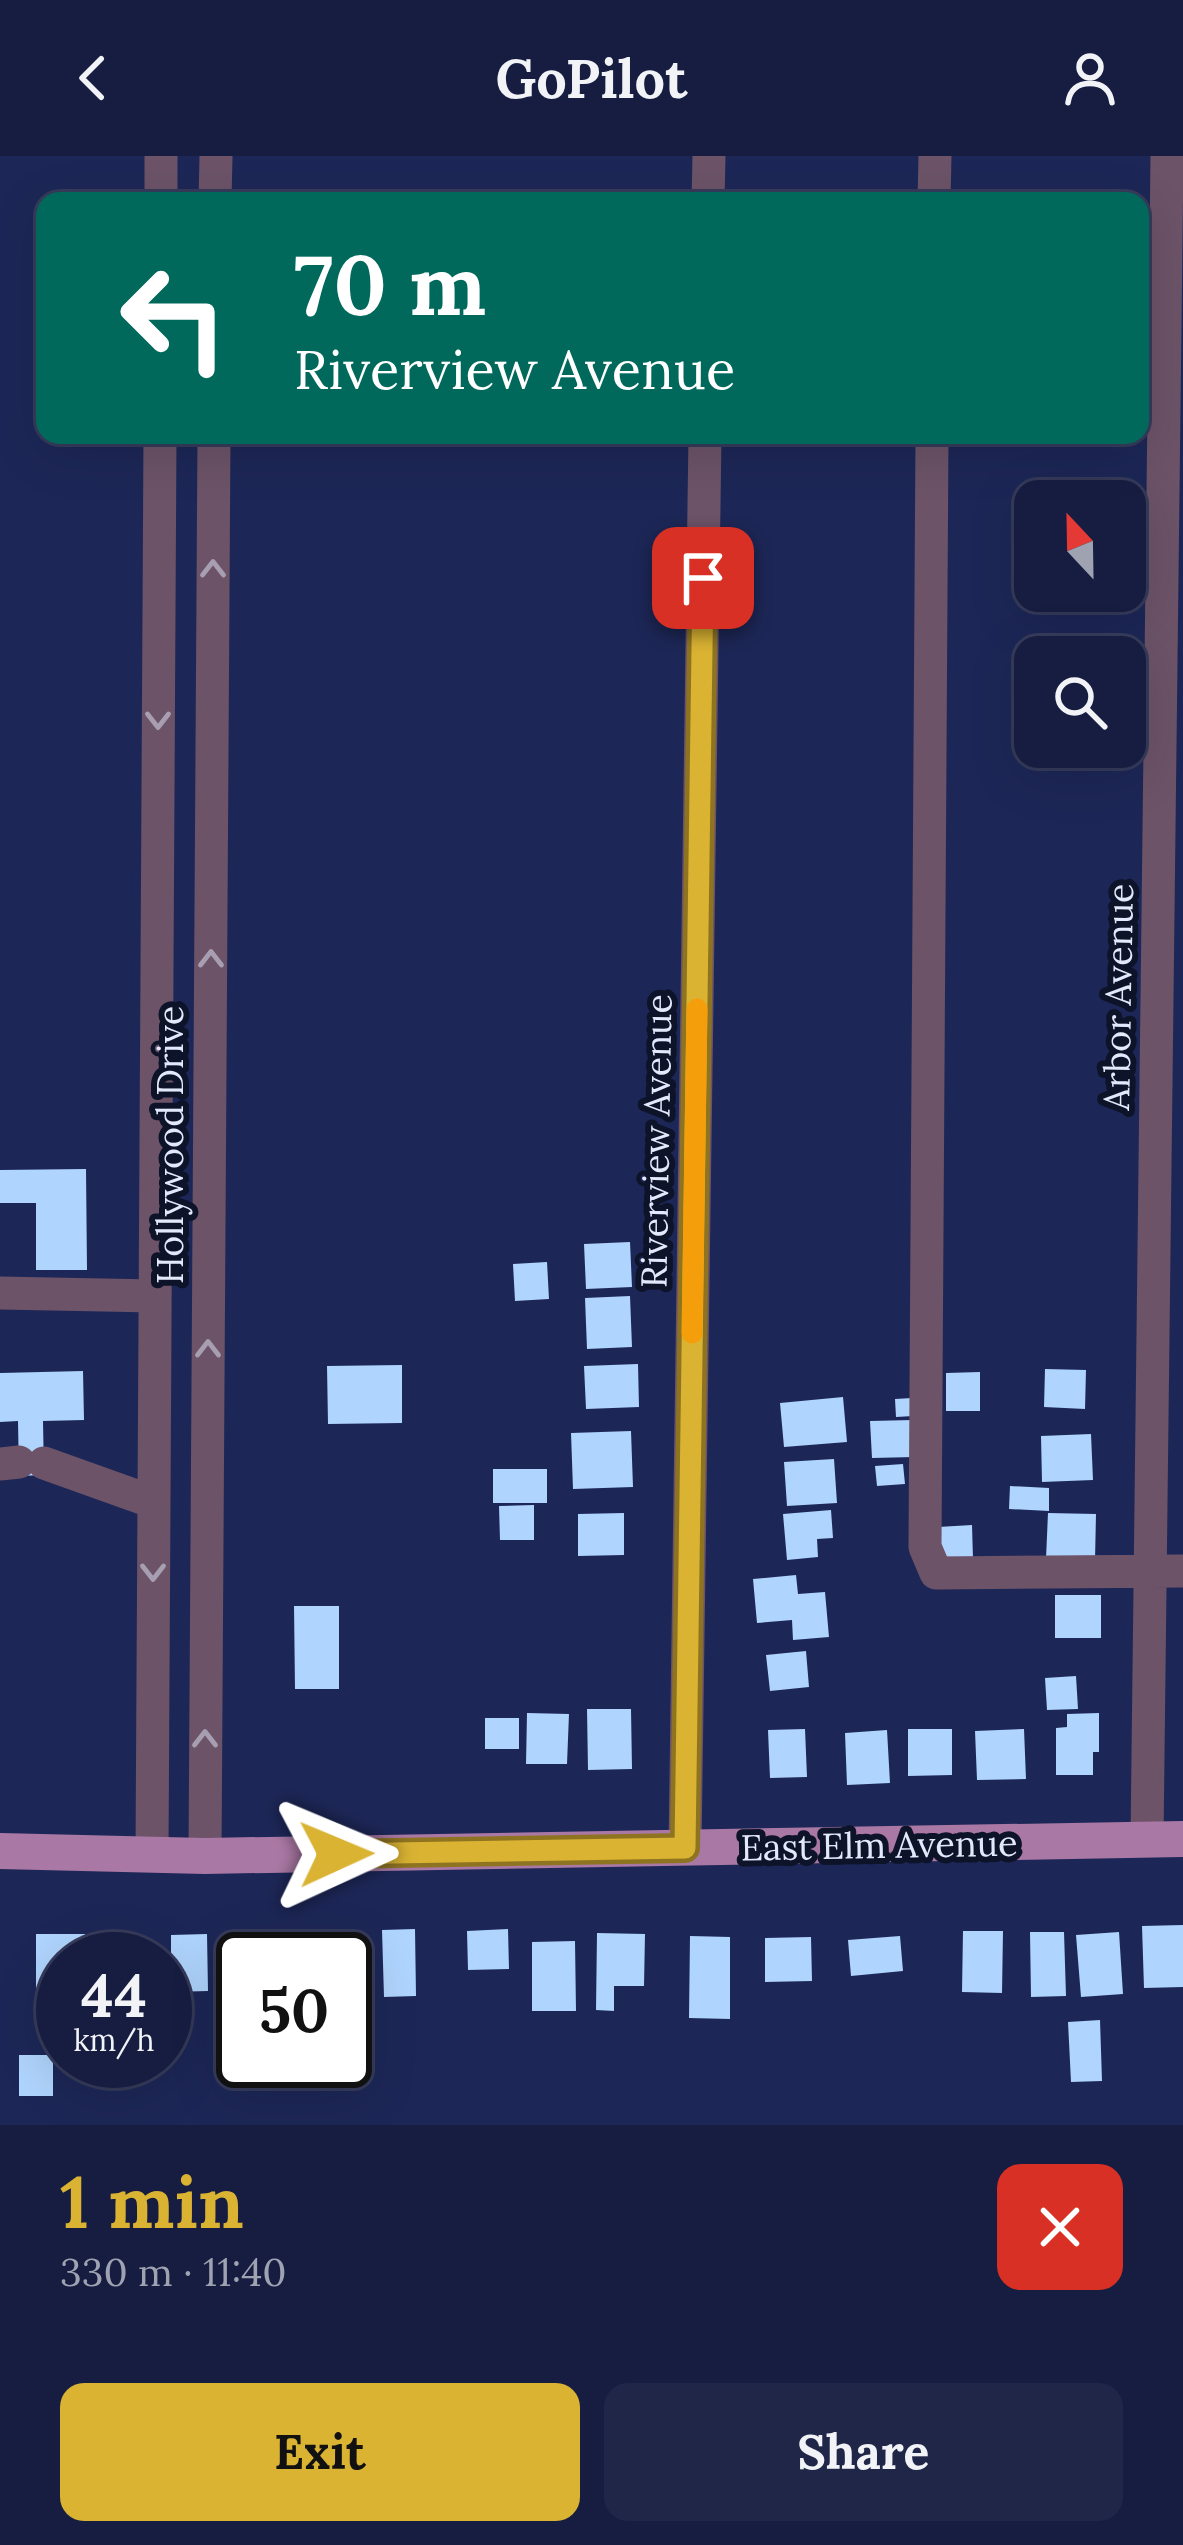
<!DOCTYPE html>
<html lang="en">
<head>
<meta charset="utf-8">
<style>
  :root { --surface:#161d41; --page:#1f2648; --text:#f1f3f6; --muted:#9ea2b1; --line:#353b5a; --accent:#dab333 }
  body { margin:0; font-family:Lora,serif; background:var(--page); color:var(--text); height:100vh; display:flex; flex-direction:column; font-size:45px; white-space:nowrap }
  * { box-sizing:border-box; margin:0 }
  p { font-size:39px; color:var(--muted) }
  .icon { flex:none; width:66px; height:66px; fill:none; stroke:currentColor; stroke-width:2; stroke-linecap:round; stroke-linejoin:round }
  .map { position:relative; height:1969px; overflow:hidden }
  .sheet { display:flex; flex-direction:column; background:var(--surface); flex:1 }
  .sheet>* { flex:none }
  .guide { position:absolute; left:36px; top:36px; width:1113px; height:252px; border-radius:24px; box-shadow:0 12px 48px #0002,0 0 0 3px var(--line); background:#00695c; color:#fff; overflow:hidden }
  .needle { width:78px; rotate:338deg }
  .fabs { position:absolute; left:1014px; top:324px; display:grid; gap:24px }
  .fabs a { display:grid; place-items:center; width:132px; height:132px; border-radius:24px; background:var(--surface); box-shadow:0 12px 48px #0002,0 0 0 3px var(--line); font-size:60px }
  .speed { position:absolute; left:36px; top:1776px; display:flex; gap:24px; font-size:60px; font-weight:700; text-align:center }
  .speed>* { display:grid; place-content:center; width:156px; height:156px; border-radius:50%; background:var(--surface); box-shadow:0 12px 48px #0002,0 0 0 3px var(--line); line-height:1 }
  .speed small { font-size:30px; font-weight:400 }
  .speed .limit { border:6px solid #111; border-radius:18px; background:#fff; color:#111 }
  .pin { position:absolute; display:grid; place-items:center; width:102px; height:102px; color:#fff; margin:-51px; border-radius:24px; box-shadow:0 6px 18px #0006 }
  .me { position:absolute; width:132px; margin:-66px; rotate:89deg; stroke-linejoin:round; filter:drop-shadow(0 0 9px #0008) }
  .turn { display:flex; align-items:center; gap:42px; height:252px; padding:0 60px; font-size:54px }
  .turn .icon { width:156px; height:156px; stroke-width:2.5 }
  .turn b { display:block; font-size:84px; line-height:102px }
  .round { display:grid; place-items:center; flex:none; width:126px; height:126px; border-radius:24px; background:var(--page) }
  .overview { display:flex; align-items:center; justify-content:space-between; height:204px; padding:0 60px }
  h1 { font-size:72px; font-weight:700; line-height:90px; color:var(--accent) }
  .cta { display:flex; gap:24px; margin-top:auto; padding:24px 60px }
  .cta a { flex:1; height:138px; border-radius:24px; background:var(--accent); color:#111; font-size:48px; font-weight:700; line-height:138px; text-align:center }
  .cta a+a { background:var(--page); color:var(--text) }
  header { display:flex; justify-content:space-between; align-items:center; height:156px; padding:0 60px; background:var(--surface); font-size:54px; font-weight:700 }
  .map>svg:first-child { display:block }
  .building { fill:#afd4fd }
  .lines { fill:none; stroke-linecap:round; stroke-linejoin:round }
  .minor { stroke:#6c5368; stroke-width:33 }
  .major { stroke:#aa78a4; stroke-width:36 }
  .oneway { stroke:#a89eb2 }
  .route-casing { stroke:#8e7421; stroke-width:30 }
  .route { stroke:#dab333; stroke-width:21 }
  .slow { stroke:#f59e0b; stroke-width:21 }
  .labels { text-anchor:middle; stroke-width:12; stroke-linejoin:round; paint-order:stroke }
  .street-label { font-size:36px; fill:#e3e9fc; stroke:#0d1328 }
</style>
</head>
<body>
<header><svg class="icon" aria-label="back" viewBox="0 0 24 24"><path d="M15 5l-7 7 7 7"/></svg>GoPilot<svg class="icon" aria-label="person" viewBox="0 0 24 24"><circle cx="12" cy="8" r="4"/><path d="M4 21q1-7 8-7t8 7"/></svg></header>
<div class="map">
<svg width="1183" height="1969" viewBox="0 0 1183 1969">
  <rect width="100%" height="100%" fill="#1d2757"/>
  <path class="building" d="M 86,1013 L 87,1114 L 36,1114 L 36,1047 L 0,1047 L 0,1014 Z
    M 630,1086 L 632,1131 L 586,1133 L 584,1088 Z
    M 547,1106 L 549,1143 L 515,1145 L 513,1108 Z
    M 630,1140 L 632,1191 L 587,1193 L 585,1142 Z
    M 638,1208 L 639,1251 L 586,1253 L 584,1210 Z
    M 402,1209 L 402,1267 L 328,1268 L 327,1210 Z
    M 1045,1213 L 1086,1214 L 1085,1253 L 1044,1251 Z
    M 83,1215 L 84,1264 L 43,1265 L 44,1319 L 19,1320 L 18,1265 L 0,1266 L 0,1217 Z
    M 980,1216 L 980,1255 L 946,1255 L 946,1217 Z
    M 843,1241 L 847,1286 L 784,1291 L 780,1247 Z
    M 912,1242 L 913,1260 L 896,1261 L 895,1243 Z
    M 913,1264 L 915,1301 L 872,1302 L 870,1265 Z
    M 631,1275 L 633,1331 L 573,1333 L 571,1277 Z
    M 1091,1278 L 1093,1324 L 1042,1326 L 1041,1280 Z
    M 834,1303 L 837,1347 L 787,1350 L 784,1306 Z
    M 903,1308 L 905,1328 L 877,1330 L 875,1310 Z
    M 493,1313 L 547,1313 L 547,1347 L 493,1347 Z
    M 1010,1330 L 1049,1332 L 1049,1355 L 1009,1353 Z
    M 534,1349 L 534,1384 L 500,1384 L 499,1350 Z
    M 831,1354 L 833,1382 L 817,1383 L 818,1401 L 787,1404 L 783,1358 Z
    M 624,1357 L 624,1399 L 578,1400 L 578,1358 Z
    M 1048,1357 L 1096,1358 L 1095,1405 L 1046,1403 Z
    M 972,1369 L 973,1403 L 939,1404 L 938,1371 Z
    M 796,1419 L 798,1438 L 825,1436 L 829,1481 L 793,1484 L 792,1464 L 757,1467 L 753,1423 Z
    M 1055,1439 L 1101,1439 L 1101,1482 L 1055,1482 Z
    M 294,1450 L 339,1450 L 339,1533 L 295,1533 Z
    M 806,1495 L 809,1531 L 770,1535 L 766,1499 Z
    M 1076,1520 L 1078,1553 L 1047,1554 L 1045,1522 Z
    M 587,1553 L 631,1553 L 632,1613 L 588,1614 Z
    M 527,1557 L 569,1558 L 567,1608 L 526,1608 Z
    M 1099,1557 L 1099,1596 L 1093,1596 L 1093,1619 L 1056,1619 L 1056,1572 L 1067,1571 L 1067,1558 Z
    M 485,1562 L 519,1562 L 519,1593 L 485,1593 Z
    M 805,1573 L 807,1621 L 770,1622 L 768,1574 Z
    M 908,1573 L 952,1573 L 952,1619 L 908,1620 Z
    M 1024,1573 L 1026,1623 L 977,1624 L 975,1575 Z
    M 887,1574 L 890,1627 L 847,1629 L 845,1577 Z
    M 1183,1769 L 1183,1831 L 1144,1832 L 1142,1770 Z
    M 415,1773 L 416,1840 L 384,1841 L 382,1774 Z
    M 508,1773 L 509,1813 L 468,1814 L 467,1775 Z
    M 242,1774 L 281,1774 L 281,1803 L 242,1803 Z
    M 345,1774 L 346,1803 L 308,1803 L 307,1775 Z
    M 963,1775 L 1003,1775 L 1002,1837 L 962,1836 Z
    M 1030,1776 L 1064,1776 L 1066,1840 L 1031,1841 Z
    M 1119,1776 L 1123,1838 L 1081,1841 L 1076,1779 Z
    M 597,1777 L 645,1778 L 644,1830 L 614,1830 L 614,1855 L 596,1854 Z
    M 36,1778 L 85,1778 L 84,1803 L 63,1803 L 63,1839 L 36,1839 Z
    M 207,1778 L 208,1835 L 169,1836 L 165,1801 L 171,1801 L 171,1779 Z
    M 690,1780 L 730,1781 L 730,1863 L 689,1862 Z
    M 900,1780 L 903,1815 L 851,1820 L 848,1784 Z
    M 811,1781 L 812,1825 L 765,1826 L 765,1782 Z
    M 146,1783 L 146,1803 L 101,1803 L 101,1784 Z
    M 575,1785 L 576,1855 L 532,1855 L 532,1786 Z
    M 1100,1864 L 1102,1925 L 1071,1926 L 1068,1866 Z
    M 19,1899 L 53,1899 L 53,1940 L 19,1940 Z"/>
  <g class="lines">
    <path class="minor" d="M 161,45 L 161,0
      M 215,45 L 216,0
      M 708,45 L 709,0
      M 934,45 L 935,0
      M 932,279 L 925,1391 L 936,1417 L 1183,1415
      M 0,1137 L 155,1140
      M 44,1307 L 153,1346
      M 0,1308 L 19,1306
      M 1147,1684 L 1167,0
      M 685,1692 L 705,279
      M 152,1699 L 160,279
      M 205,1700 L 214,279"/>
    <path class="major" d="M 0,1695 L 205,1700 L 1183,1683"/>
  </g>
  <defs><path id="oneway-chevron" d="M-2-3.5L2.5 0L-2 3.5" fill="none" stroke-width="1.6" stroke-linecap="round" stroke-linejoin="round" transform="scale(3)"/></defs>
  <g class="oneway">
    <use href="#oneway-chevron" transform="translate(213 413) rotate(-90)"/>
    <use href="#oneway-chevron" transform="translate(158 564) rotate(90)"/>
    <use href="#oneway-chevron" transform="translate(211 803) rotate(-90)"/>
    <use href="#oneway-chevron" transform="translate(208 1193) rotate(-90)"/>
    <use href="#oneway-chevron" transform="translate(153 1416) rotate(90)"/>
    <use href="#oneway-chevron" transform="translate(205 1583) rotate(-90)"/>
  </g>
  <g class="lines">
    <defs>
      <path id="route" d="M 336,1698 L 685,1692 L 703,422"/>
    </defs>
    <use href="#route" class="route-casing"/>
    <use href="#route" class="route"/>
    <path class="slow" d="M 692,1177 L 697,853"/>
  </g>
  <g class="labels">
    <g class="street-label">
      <text transform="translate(1118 841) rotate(-89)" y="13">Arbor Avenue</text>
      <text transform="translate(656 985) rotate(-89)" y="13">Riverview Avenue</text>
      <text transform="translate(170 989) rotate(-90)" y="13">Hollywood Drive</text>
      <text transform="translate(879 1689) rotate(-1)" y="13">East Elm Avenue</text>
    </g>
  </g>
</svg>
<div class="fabs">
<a><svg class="needle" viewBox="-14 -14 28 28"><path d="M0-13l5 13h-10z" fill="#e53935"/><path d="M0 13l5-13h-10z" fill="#9ea2b1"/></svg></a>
<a><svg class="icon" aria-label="search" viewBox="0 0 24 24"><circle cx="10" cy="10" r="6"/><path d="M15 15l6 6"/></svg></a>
</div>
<div class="speed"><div>44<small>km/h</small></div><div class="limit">50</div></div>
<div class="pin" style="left:703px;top:422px;background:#d93025"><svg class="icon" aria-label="arrive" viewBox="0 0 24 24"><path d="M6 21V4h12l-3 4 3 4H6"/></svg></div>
<svg class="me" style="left:336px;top:1698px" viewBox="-20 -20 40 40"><path d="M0-17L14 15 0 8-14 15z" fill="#dab333" stroke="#fff" stroke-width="4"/></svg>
<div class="guide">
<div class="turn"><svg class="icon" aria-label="left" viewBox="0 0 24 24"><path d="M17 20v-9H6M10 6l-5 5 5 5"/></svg><div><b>70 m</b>Riverview Avenue</div></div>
</div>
</div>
<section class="sheet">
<div class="overview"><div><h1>1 min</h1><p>330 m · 11:40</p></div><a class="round" style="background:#d93025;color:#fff"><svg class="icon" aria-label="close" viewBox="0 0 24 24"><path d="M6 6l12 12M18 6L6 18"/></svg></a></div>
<div class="cta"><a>Exit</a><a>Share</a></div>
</section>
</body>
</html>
